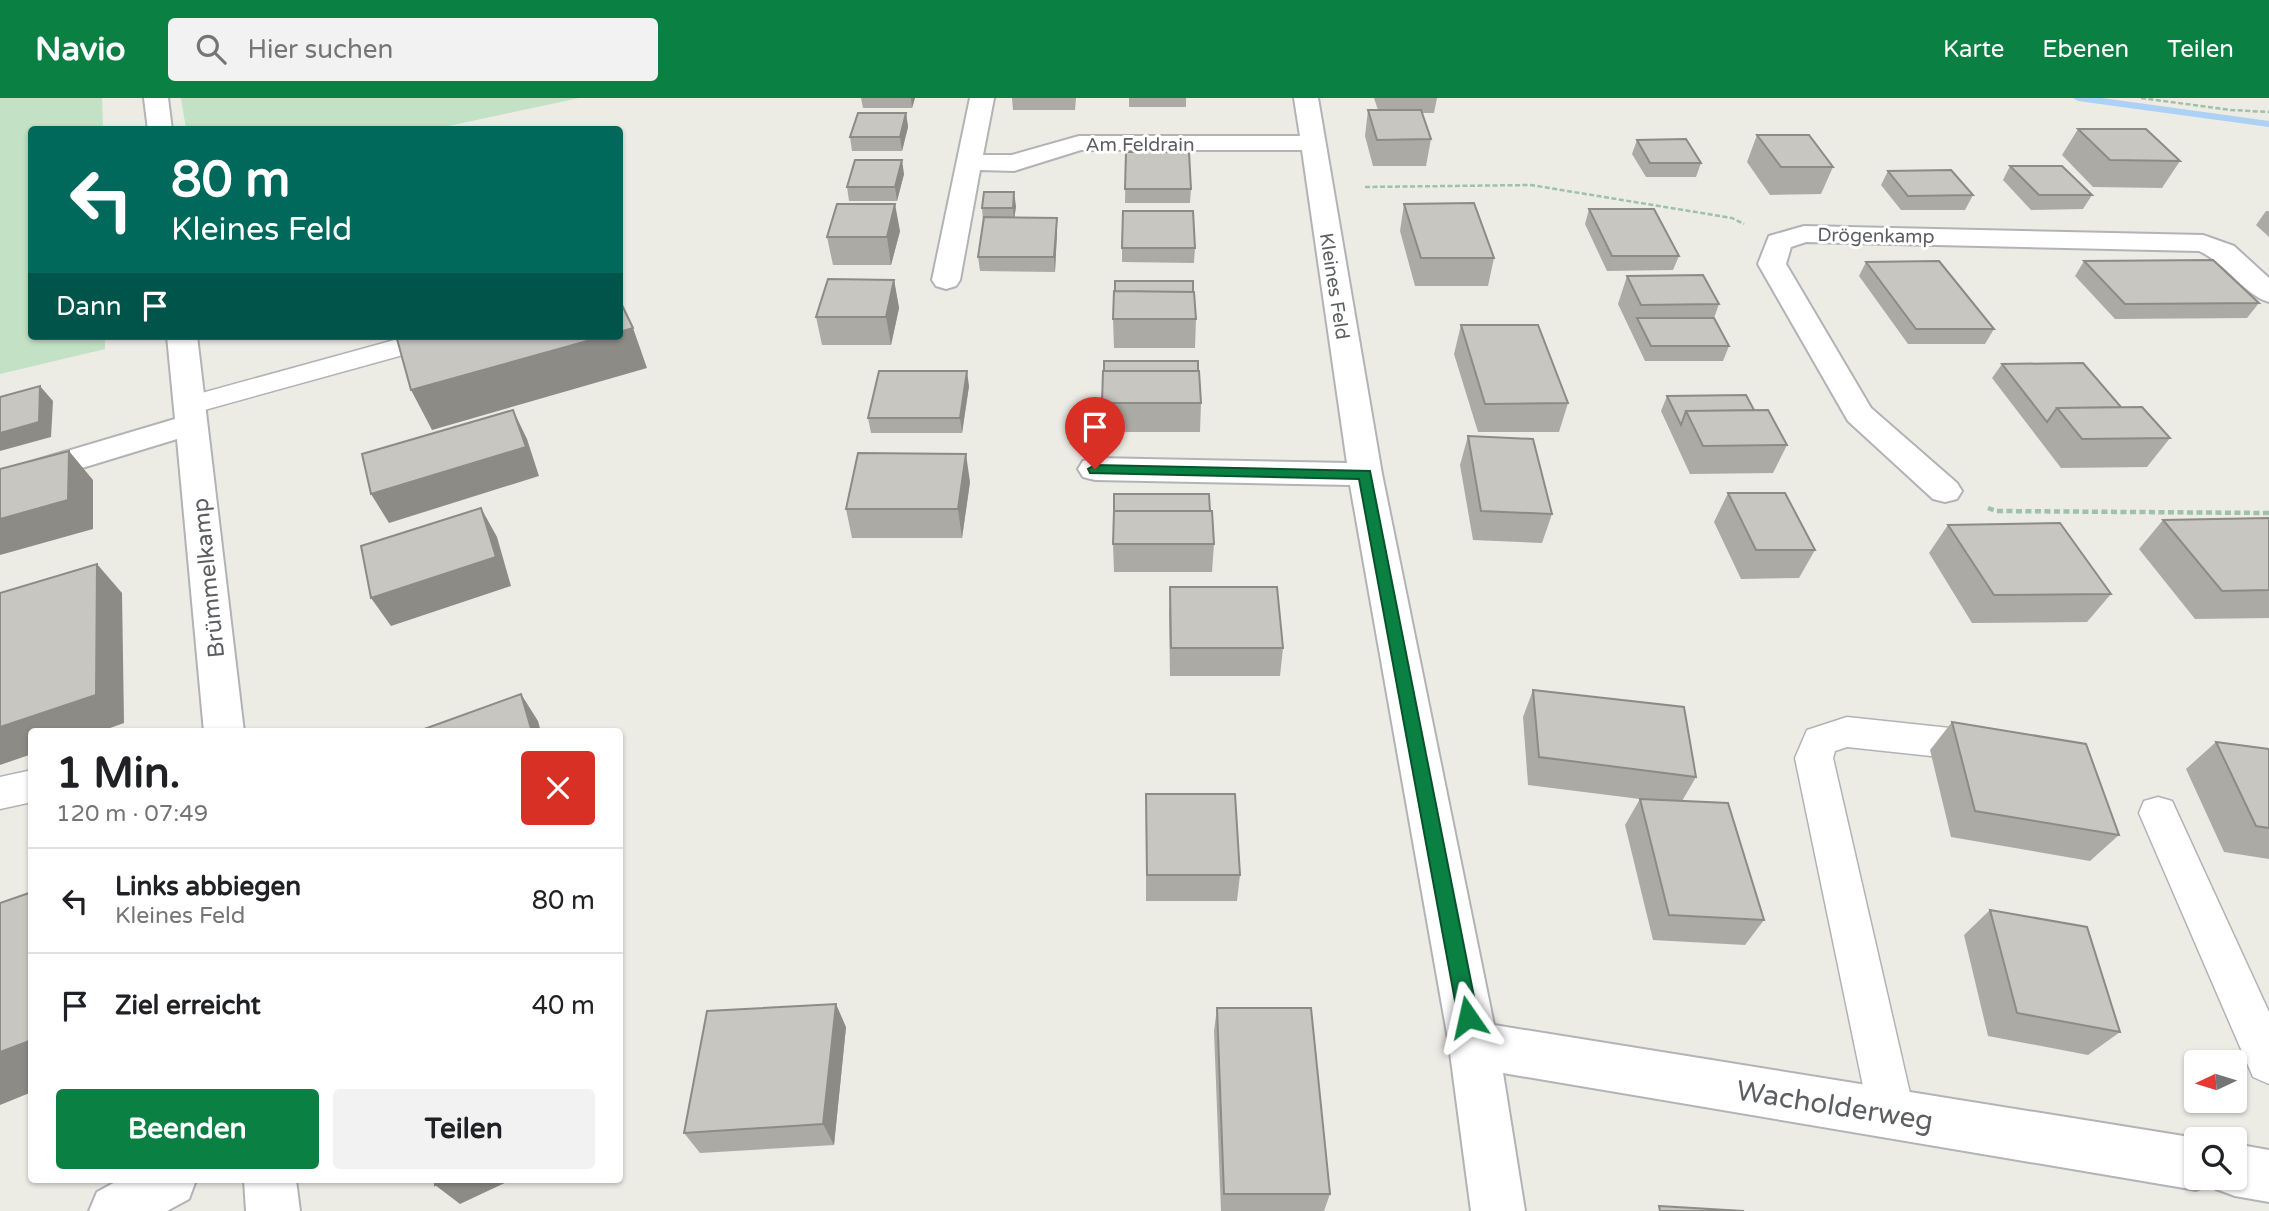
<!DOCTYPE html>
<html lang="de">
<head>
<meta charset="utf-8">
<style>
  :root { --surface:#fff; --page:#f2f2f2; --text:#202124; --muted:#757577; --line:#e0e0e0; --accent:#0b8043 }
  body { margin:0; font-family:"Varela Round",sans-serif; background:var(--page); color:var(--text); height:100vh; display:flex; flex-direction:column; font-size:26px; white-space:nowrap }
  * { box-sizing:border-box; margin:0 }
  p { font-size:23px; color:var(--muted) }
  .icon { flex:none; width:38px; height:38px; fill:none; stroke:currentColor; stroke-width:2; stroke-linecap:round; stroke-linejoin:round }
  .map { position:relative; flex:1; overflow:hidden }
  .sheet { position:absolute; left:28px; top:630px; width:595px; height:455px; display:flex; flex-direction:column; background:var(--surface); border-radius:7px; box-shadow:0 2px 5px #0004 }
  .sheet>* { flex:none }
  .guide { position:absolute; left:28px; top:28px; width:595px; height:214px; border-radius:7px; box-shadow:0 2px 5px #0004; background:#00695c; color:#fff; overflow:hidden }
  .needle { width:46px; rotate:266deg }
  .fabs { position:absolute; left:2184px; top:952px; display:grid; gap:14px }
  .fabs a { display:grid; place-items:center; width:63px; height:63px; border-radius:7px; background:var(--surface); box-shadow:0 2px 5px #0004; font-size:35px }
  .pin { position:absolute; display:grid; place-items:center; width:60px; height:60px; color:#fff; margin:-72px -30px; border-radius:50% 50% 50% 0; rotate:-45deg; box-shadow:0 0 7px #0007 }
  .pin .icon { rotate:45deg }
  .me { position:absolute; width:77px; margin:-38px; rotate:349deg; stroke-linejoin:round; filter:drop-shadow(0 0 5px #0008) }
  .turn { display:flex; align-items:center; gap:24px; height:147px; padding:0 28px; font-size:32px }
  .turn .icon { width:91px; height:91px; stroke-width:2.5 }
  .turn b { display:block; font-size:49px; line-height:60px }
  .then { display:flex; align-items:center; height:66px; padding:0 28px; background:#0003; gap:14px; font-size:26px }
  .round { display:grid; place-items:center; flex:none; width:74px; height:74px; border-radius:7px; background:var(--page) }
  .head { display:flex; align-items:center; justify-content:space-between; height:119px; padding:0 28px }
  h1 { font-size:42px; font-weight:700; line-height:52px }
  .action { display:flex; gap:14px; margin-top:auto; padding:14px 28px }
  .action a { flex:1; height:80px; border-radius:7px; background:var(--accent); color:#fff; font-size:28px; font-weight:700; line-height:80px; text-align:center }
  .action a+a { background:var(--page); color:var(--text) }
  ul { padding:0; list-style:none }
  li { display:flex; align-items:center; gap:21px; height:105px; padding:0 28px; border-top:2px solid var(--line) }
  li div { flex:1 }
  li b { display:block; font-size:26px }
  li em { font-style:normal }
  header { display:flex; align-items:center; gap:42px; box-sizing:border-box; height:98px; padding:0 35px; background:var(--accent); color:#fff }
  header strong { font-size:33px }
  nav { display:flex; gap:38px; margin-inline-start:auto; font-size:24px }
  .search { width:490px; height:63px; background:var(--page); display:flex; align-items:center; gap:18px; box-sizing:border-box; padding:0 24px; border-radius:7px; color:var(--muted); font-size:26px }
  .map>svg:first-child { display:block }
  .green { fill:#c3e1c5 }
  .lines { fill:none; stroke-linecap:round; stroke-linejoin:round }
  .stream { fill:#acd1f4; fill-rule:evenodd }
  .service-casing { stroke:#b1b3b7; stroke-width:3 }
  .minor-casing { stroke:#b1b3b7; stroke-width:4 }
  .path-far1 { stroke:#9dc1a9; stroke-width:2.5; stroke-dasharray:5 2.5; stroke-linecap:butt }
  .path { stroke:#9dc1a9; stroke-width:4.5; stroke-dasharray:6 3.5; stroke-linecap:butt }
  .service { fill:#fff; fill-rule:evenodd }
  .minor { fill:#fff; fill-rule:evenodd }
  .wall { fill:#acaaa5 }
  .shaded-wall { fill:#8c8b86 }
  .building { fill:#c8c6c0; stroke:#8c8b86; stroke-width:2 }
  .route { fill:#0b8043; stroke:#07532c; stroke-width:2 }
  .labels { text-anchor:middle; stroke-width:6; stroke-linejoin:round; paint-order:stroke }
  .far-street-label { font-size:19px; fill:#5c5e62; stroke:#fff }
  .street-label { font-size:23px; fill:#5c5e62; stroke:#fff }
  .near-street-label { font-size:28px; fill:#5c5e62; stroke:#fff }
</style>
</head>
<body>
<header>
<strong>Navio</strong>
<div class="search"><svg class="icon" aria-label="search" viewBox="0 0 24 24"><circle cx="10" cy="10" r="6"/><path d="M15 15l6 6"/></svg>Hier suchen</div>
<nav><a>Karte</a><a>Ebenen</a><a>Teilen</a></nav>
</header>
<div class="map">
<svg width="2269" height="1113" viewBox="0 0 2269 1113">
  <rect width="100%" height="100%" fill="#ecebe4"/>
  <path class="green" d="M 0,0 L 102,0 L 103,31 L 32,32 L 32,238 L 105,238 L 105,251 L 0,276 Z
    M 181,0 L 579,0 L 435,31 L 186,31 Z"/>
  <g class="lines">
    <path class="stream" d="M 2073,0 L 2102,0 L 2269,23 L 2269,29 L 2078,3 Z"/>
    <defs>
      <path id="service" d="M 409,238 L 454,238 L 450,244 L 190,316 L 180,313 L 176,307 L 180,301 Z
        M 1847,619 L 1978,633 L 1991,637 L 1997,648 L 1991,659 L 1978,663 L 1847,649 L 1835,653 L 1833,660 L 1915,1017 L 1908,1033 L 1892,1040 L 1876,1033 L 1869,1017 L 1795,660 L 1807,632 Z
        M 32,672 L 32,704 L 0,711 L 0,679 Z
        M 2158,699 L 2172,703 L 2269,914 L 2269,986 L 2253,979 L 2139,715 L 2144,703 Z"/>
      <path id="minor" d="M 144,0 L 168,0 L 172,32 L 148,32 Z
        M 970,0 L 994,0 L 983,57 L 1012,57 L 1079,38 L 1300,38 L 1294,0 L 1318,0 L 1382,376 L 1494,927 L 2196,1040 L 2199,1041 L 2196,1041 L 2196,1080 L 2235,1080 L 2235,1046 L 2269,1052 L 2269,1104 L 2235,1098 L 2216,1091 L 2214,1085 L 2196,1092 L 1503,975 L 1525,1113 L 1471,1113 L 1449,947 L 1350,387 L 1095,382 L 1083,379 L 1078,371 L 1083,363 L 1095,360 L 1347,365 L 1302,52 L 1081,52 L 1014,73 L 980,72 L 960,182 L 956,188 L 946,191 L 936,188 L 932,182 Z
        M 1804,128 L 2203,137 L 2234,148 L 2269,180 L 2269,204 C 2244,197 2226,165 2199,153 L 1806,144 L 1791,149 L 1786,166 L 1871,310 L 1957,385 L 1962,393 L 1957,401 L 1945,404 L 1933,401 L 1848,323 L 1758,166 L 1769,138 Z
        M 167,238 L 197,238 L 244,634 L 204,634 L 177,341 L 0,395 L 0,373 L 175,321 Z
        M 119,1082 L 196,1082 L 189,1101 L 167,1113 L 89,1113 L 97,1094 Z
        M 244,1082 L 296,1082 L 300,1113 L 246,1113 Z"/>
    </defs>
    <use href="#service" class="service-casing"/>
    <use href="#minor" class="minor-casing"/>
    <path class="path-far1" d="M 2141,0 L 2231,12 L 2269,14
      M 1365,89 L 1531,87 L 1732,120 L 1744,126"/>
    <path class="path" d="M 1988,410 L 1996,413 L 2269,415"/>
    <use href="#service" class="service"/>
    <use href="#minor" class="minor"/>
  </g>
  <path class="wall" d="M 861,0 L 915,0 L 912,10 L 863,10 Z
    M 1012,0 L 1076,0 L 1075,12 L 1013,12 Z
    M 1129,0 L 1186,0 L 1186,9 L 1129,9 Z
    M 1374,0 L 1437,0 L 1434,15 L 1422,15 L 1431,41 L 1426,68 L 1373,68 L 1365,38 L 1368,12 L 1378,12 Z
    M 906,15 L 908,29 L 902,53 L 852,53 L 850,39 Z
    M 2078,31 L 2180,63 L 2162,90 L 2093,89 L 2062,57 Z
    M 1757,37 L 1833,69 L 1821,96 L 1770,97 L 1747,64 Z
    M 1637,42 L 1701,65 L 1696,79 L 1646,79 L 1632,56 Z
    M 1126,54 L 1191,91 L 1190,105 L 1125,105 Z
    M 2010,68 L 2092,97 L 2083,111 L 2031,112 L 2003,82 Z
    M 1888,73 L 1973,97 L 1965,112 L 1901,112 L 1881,87 Z
    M 904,76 L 897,103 L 849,103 L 847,89 Z
    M 1404,106 L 1494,160 L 1488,188 L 1415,188 L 1400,133 Z
    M 1016,108 L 1014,120 L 1057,120 L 1057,134 L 1055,174 L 980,173 L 978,159 L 983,124 L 982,110 Z
    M 1589,111 L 1679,158 L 1673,172 L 1607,173 L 1585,126 Z
    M 2266,113 L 2269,113 L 2269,139 L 2256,127 Z
    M 900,133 L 891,167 L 833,167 L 827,139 Z
    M 1122,150 L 1195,150 L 1194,165 L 1122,164 Z
    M 2084,163 L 2259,205 L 2247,220 L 2115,221 L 2075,178 Z
    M 1866,164 L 1994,231 L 1985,246 L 1908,246 L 1859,178 Z
    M 1627,178 L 1719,206 L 1714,220 L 1729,248 L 1723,263 L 1645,263 L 1618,206 Z
    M 894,182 L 899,210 L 891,247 L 822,247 L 816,219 Z
    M 1193,194 L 1196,221 L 1195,250 L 1114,250 L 1113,221 Z
    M 1461,227 L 1568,305 L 1559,334 L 1478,334 L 1454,256 Z
    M 2002,266 L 2121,309 L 2170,340 L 2147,369 L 2061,370 L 1992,280 Z
    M 1198,273 L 1201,305 L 1200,334 L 1103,334 L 1102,305 Z
    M 969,288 L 962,335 L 871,335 L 868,320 Z
    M 1667,298 L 1754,312 L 1787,347 L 1773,375 L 1690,376 L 1661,313 Z
    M 1468,338 L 1552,416 L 1542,445 L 1473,442 L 1460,367 Z
    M 970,384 L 962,440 L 852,440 L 846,411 Z
    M 1728,395 L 1815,452 L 1799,480 L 1741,481 L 1714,424 Z
    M 1210,413 L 1214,446 L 1212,474 L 1114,474 L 1113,446 Z
    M 2269,420 L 2269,520 L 2195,521 L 2139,451 L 2163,422 Z
    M 1948,427 L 2111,496 L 2087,524 L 1972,525 L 1929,455 Z
    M 1170,489 L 1283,550 L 1280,578 L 1170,578 L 1169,517 Z
    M 1533,592 L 1696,679 L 1682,703 L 1764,822 L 1745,847 L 1653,842 L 1625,727 L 1640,701 L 1528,687 L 1523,619 Z
    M 1952,624 L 2119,737 L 2090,763 L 1951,739 L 1930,652 Z
    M 2216,644 L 2269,651 L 2269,761 L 2224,754 L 2186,671 Z
    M 1146,723 L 1240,777 L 1237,803 L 1146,803 Z
    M 1990,812 L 2120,934 L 2088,957 L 1988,938 L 1964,837 Z
    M 1217,910 L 1330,1096 L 1324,1113 L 1221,1113 L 1214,933 Z
    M 846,929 L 834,1047 L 700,1055 L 684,1035 Z"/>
  <path class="shaded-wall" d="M 911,0 L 915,0 L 912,10 Z
    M 906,15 L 908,29 L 902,53 L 900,39 Z
    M 902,62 L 904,76 L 897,103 L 895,89 Z
    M 1014,94 L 1016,108 L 1014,124 L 1013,110 Z
    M 895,106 L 900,133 L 891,167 L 887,139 Z
    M 1057,120 L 1057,134 L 1055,174 L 1054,159 Z
    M 894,182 L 899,210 L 891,247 L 886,219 Z
    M 633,230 L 647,270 L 432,332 L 411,292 L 605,238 L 620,238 L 620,234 Z
    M 967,273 L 969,288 L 962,335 L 960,320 Z
    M 40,288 L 53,303 L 51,339 L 0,353 L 0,335 Z
    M 513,312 L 527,341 L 539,378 L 389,425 L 371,396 Z
    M 69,353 L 93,382 L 93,431 L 0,457 L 0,421 Z
    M 966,356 L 970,384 L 962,440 L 958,411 Z
    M 481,410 L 497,439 L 511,488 L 391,528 L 371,500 Z
    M 97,466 L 122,495 L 124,625 L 99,634 L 32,634 L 32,656 L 0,667 L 0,629 Z
    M 521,596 L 538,623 L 541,634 L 532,634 Z
    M 836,906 L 846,929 L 834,1047 L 823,1026 Z
    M 32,942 L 32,994 L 0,1007 L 0,954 Z
    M 446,1082 L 511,1082 L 460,1106 L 435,1087 Z"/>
  <path class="building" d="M 1368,12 L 1421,12 L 1431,41 L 1377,42 Z
    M 858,15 L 906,15 L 900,39 L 850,39 Z
    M 2078,31 L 2146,31 L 2180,63 L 2110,62 Z
    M 1757,37 L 1809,37 L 1833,69 L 1781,69 Z
    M 1686,41 L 1701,65 L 1650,65 L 1637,42 Z
    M 1126,54 L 1189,54 L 1191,91 L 1125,91 Z
    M 855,62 L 902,62 L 895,89 L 847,89 Z
    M 2010,68 L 2062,68 L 2092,97 L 2039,97 Z
    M 1951,72 L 1973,97 L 1908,98 L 1888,73 Z
    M 984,94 L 1014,94 L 1013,110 L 982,110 Z
    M 1474,105 L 1494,160 L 1421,160 L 1404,106 Z
    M 837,106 L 895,106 L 887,139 L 827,139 Z
    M 1589,111 L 1654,111 L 1679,158 L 1612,158 Z
    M 1123,113 L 1193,113 L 1195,150 L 1122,150 Z
    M 984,119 L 1057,120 L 1054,159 L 978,159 Z
    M 2213,162 L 2259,205 L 2125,206 L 2084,163 Z
    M 1939,163 L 1994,231 L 1916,231 L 1866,164 Z
    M 1703,177 L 1719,206 L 1641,207 L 1627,178 Z
    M 828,181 L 894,182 L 886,219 L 816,219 Z
    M 1115,183 L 1193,183 L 1193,194 L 1115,193 Z
    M 1114,193 L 1194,194 L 1196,221 L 1113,221 Z
    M 620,203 L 633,230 L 620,234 Z
    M 1637,220 L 1714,220 L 1729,248 L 1651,248 Z
    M 1461,227 L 1538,227 L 1568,305 L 1485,306 Z
    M 407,238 L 605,238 L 411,292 L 397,241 Z
    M 1104,263 L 1198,263 L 1198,273 L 1104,273 Z
    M 2083,265 L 2121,309 L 2057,310 L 2047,324 L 2002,266 Z
    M 879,273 L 967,273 L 960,320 L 868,320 Z
    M 1103,273 L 1199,273 L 1201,305 L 1102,305 Z
    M 40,288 L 39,324 L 0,335 L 0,299 Z
    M 1746,297 L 1754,312 L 1686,313 L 1681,327 L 1667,298 Z
    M 2142,309 L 2170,340 L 2082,341 L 2057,310 Z
    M 513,312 L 526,349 L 371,396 L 362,356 Z
    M 1768,312 L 1787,347 L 1703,348 L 1686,313 Z
    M 1468,338 L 1533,341 L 1552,416 L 1481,413 Z
    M 69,353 L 68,402 L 0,421 L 0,371 Z
    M 858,355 L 966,356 L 958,411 L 846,411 Z
    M 1728,395 L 1785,395 L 1815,452 L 1756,452 Z
    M 1114,396 L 1209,396 L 1210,413 L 1114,413 Z
    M 481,410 L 496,459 L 371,500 L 361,448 Z
    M 1114,413 L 1212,413 L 1214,446 L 1113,446 Z
    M 2269,420 L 2269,492 L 2222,493 L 2163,422 Z
    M 2060,425 L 2111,496 L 1994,497 L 1948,427 Z
    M 97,466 L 96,597 L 0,629 L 0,495 Z
    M 1170,489 L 1277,489 L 1283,550 L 1171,550 Z
    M 1533,592 L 1684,609 L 1696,679 L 1539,659 Z
    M 521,596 L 532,634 L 416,634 Z
    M 1952,624 L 2086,646 L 2119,737 L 1975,713 Z
    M 2216,644 L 2269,651 L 2269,730 L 2256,728 Z
    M 1146,696 L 1235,696 L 1240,777 L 1147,777 Z
    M 1640,701 L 1728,705 L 1764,822 L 1669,817 Z
    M 32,794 L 32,942 L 0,954 L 0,805 Z
    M 1990,812 L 2087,829 L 2120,934 L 2017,915 Z
    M 836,906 L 823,1026 L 684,1035 L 707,913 Z
    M 1217,910 L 1311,910 L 1330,1096 L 1224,1096 Z
    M 435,1082 L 446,1082 L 435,1087 Z
    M 1659,1108 L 1744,1113 L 1660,1113 Z"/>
  <path class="route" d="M 1095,367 L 1370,373 L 1478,919 L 1475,926 L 1468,929 L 1461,926 L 1458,919 L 1359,381 L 1090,375 L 1088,371 Z"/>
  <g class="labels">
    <g class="far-street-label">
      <text x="1140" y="53">Am Feldrain</text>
      <text transform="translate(1876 137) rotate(1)" y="7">Drögenkamp</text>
      <text transform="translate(1335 188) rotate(81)" y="7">Kleines Feld</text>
    </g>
    <g class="street-label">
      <text transform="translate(208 480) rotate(-96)" y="8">Brümmelkamp</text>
    </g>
    <g class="near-street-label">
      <text transform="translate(1835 1007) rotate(9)" y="10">Wacholderweg</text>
    </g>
  </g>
</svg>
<div class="fabs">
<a><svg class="needle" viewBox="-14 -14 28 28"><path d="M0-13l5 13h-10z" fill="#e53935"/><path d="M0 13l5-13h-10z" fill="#757577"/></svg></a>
<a><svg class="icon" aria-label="search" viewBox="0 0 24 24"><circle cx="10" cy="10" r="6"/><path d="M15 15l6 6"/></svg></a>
</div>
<div class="pin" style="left:1095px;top:371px;background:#d93025"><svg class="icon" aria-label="arrive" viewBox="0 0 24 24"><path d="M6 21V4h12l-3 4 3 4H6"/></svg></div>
<svg class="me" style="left:1468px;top:919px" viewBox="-20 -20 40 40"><path d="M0-17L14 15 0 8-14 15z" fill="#0b8043" stroke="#fff" stroke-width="4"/></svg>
<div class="guide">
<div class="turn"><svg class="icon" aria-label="left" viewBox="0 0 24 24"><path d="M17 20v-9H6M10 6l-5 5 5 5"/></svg><div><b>80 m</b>Kleines Feld</div></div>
<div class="then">Dann<svg class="icon" aria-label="arrive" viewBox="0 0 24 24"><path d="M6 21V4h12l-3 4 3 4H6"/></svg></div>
</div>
<section class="sheet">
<div class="head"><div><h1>1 Min.</h1><p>120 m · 07:49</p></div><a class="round" style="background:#d93025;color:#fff"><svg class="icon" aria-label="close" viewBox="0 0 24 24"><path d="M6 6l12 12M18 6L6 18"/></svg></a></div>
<ul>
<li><svg class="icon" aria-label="left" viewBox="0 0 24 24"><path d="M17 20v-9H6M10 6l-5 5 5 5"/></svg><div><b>Links abbiegen</b><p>Kleines Feld</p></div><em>80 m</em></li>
<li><svg class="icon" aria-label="arrive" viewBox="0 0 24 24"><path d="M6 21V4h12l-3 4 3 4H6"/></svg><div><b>Ziel erreicht</b></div><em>40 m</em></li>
</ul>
<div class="action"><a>Beenden</a><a>Teilen</a></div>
</section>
</div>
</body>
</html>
